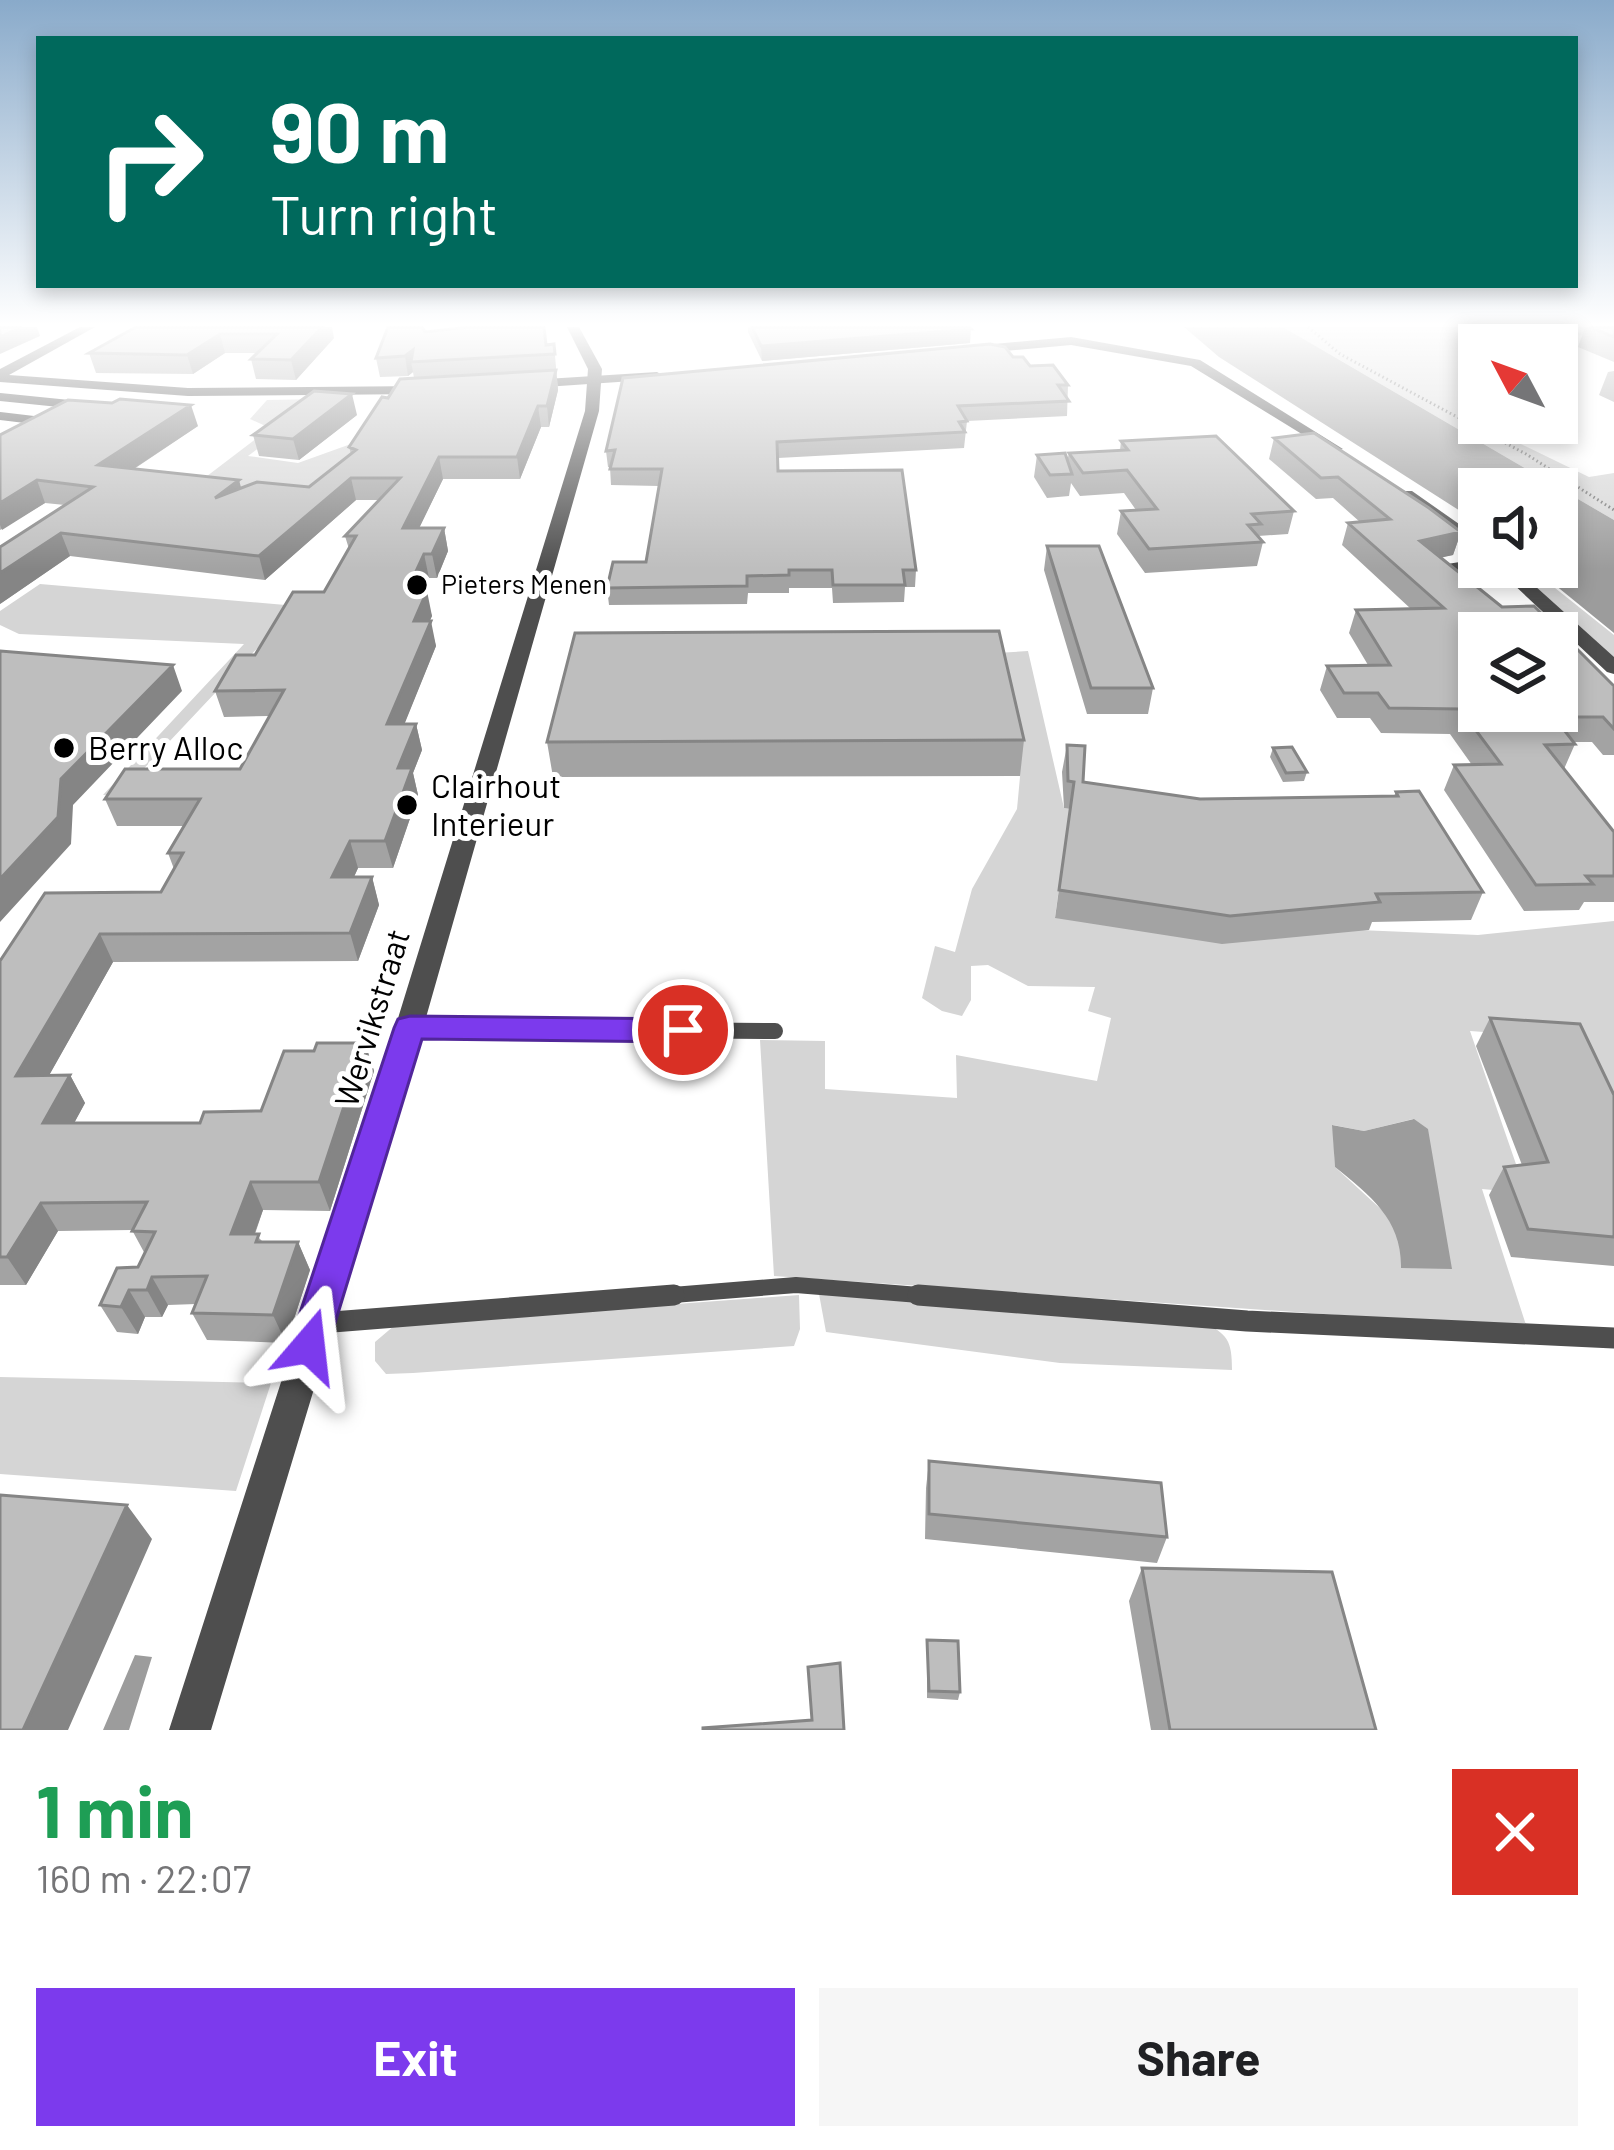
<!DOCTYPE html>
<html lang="en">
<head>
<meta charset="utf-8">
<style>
  :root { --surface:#fff; --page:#f6f6f6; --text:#202124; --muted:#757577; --accent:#7c3aed }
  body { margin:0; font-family:Barlow,sans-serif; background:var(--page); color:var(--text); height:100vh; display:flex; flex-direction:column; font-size:45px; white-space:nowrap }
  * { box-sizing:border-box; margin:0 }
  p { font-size:39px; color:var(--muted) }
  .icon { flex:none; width:66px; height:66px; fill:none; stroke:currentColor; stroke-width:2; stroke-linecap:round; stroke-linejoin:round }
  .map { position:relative; height:1730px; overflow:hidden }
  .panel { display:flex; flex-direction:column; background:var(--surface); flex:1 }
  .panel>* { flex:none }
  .top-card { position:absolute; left:36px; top:36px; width:1542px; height:252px; border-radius:0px; box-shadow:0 6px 18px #0003; background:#00695c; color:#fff; overflow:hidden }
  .needle { width:78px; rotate:311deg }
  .fabs { position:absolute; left:1458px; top:324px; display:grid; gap:24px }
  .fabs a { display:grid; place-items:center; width:120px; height:120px; border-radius:0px; background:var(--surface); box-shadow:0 6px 18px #0003; font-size:60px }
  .pin { position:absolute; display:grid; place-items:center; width:102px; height:102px; color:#fff; margin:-51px; border:6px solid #fff; border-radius:50%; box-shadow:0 3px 12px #0007 }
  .me { position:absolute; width:132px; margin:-66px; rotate:17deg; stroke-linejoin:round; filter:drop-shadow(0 0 9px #0008) }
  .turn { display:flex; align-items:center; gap:42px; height:252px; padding:0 36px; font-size:54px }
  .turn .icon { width:156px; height:156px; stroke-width:2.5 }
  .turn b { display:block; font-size:84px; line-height:102px }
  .round { display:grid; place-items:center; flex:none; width:126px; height:126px; border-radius:0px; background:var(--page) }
  .overview { display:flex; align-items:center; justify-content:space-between; height:204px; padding:0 36px }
  h1 { font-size:72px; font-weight:700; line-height:90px; color:#1e9e55 }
  .action { display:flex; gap:24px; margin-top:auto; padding:24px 36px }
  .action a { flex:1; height:138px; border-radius:0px; background:var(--accent); color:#fff; font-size:48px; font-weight:700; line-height:138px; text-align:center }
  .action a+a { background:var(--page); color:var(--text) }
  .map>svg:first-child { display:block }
  .green { fill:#d5d5d5; fill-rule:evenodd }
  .water { fill:#9c9c9c }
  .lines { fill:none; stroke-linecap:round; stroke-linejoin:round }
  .path { stroke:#707070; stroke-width:3; stroke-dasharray:1.5 3; stroke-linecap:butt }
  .service-far3 { stroke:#4e4e4e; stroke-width:8 }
  .service-far2 { stroke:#4e4e4e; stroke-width:10 }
  .service-far1 { stroke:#4e4e4e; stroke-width:16 }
  .service { stroke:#4e4e4e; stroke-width:21 }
  .minor { fill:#4e4e4e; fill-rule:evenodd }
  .tertiary { fill:#4e4e4e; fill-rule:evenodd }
  .wall { fill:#a3a3a3 }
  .shaded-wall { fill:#858585 }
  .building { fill:#bebebe; stroke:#858585; stroke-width:3; fill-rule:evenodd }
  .route { fill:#7c3aed; stroke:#51269a; stroke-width:3 }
  .poi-dot { fill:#000; stroke:#fff; stroke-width:4.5 }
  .labels { text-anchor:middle; stroke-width:10; stroke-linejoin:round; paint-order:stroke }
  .far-poi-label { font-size:27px; fill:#000; stroke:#fff; text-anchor:start }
  .poi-label { font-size:33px; fill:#000; stroke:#fff; text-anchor:start }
  .street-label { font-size:33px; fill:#000; stroke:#fff }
</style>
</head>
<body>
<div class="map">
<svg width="1614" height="1730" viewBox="0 0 1614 1730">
  <rect width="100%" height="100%" fill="#fff"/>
  <path class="green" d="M 1283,327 L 1614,327 L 1614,332 L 1479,345 L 1479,413 L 1463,416 L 1589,477 L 1614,473 L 1614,520 Z
    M 324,399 L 248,456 L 298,463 L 362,440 L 307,503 L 190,489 L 270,428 L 250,419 L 267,400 Z
    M 1540,576 L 1614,635 L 1614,658 L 1525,577 Z
    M 40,584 L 297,606 L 120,794 L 103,795 L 244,644 L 19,634 L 0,625 L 0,611 Z
    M 1028,651 L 1064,808 L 1070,809 L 1055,917 L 1478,935 L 1614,921 L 1614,1124 L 1579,1039 L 1470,1031 L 1526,1193 L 1482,1189 L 1527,1328 L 774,1276 L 760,1040 L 825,1041 L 825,1089 L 957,1098 L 956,1055 L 1097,1081 L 1111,1018 L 1088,1011 L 1095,987 L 1028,986 L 988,965 L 971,966 L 971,1000 L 962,1016 L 942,1011 L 922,998 L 935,946 L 955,952 L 972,889 L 1017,809 L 1020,777 L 1015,735 L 996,653 ZM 1413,1119 L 1402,1240 L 1384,1212 L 1335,1167 L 1333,1125 L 1364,1131 Z
    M 819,1294 L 1201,1322 C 1228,1333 1232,1341 1232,1370 L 1060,1363 L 826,1332 Z
    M 799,1295 L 800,1329 L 794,1346 L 413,1373 L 386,1374 L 375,1361 L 375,1342 L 395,1325 Z
    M 0,1377 L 271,1383 L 236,1491 L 0,1474 Z"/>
  <path class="water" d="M 1184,327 L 1283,327 L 1614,520 L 1614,633 L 1533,567 L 1557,567 L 1557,489 L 1479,489 L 1479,523 L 1219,357 Z
    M 1414,1119 L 1428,1129 L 1452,1269 L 1401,1268 C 1402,1220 1371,1196 1335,1167 L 1332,1125 L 1364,1131 Z
    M 135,1655 L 152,1657 L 129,1730 L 103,1730 Z"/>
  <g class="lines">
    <path class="path" d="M 1308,327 L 1340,354 L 1526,454 L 1614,510"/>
    <path class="service-far3" d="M 0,397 L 79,405
      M 0,416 L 42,421 L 36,424"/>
    <path class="service-far2" d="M 1442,570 L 1479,564"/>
    <path class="service-far1" d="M 409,1028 L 775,1031
      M 636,1298 L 796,1285 L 956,1298"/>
    <path class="service" d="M 918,1295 L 1247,1321 L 1614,1338
      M 320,1323 L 674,1295"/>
    <path class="minor" d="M 80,327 L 95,327 L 9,375 L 188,388 L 423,386 L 430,390 L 423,394 L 188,396 L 0,382 L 0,369 Z
      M 1071,337 L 1200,360 L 1343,449 L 1331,452 L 1191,366 L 1071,345 L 972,354 L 966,350 L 972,346 Z
      M 657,372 L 664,376 L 662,379 L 530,388 L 523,384 L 530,380 Z
      M 1400,491 L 1412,491 L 1479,538 L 1479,551 L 1400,497 Z
      M 1495,567 L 1514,567 L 1614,657 L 1614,674 L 1607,672 Z"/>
    <path class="tertiary" d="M 567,327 L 579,327 L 602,369 L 599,411 L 423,1028 L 211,1730 L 169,1730 L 395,1028 L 585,411 L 588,369 Z"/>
  </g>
  <path class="wall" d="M 136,327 L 334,338 L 296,380 L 256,379 L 251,359 L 257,353 L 225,353 L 193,374 L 96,373 L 89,353 Z
    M 748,327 L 969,327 L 970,343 L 762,361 L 748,332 Z
    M 1585,327 L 1614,327 L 1614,362 L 1578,347 Z
    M 425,332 L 554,344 L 558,390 L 549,427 L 541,427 L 520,479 L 443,479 L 419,528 L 444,528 L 448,551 L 437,578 L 429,578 L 423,591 L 432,616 L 429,621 L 436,646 L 404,724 L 416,724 L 422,750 L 413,773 L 418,795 L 393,868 L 358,868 L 354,877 L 372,877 L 379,905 L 358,961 L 113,962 L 49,1075 L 70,1075 L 85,1103 L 74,1123 L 200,1123 L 261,1111 L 314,1051 L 365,1043 L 374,1071 L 330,1211 L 263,1210 L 255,1234 L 263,1242 L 298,1242 L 310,1270 L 286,1343 L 207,1340 L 192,1313 L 196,1304 L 168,1305 L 162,1317 L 145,1317 L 138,1334 L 117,1332 L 100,1305 L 138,1267 L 145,1254 L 132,1230 L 58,1231 L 26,1285 L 0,1285 L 0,961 L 161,892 L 174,869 L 168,853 L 184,826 L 117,826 L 105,799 L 240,769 L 269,716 L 224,717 L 215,691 L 324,592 L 349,549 L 345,536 L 379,500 L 356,500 L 265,580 L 70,556 L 0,604 L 65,505 L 45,503 L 0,530 L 0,435 L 198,426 L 134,469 L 241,488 L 309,487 L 351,454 L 349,447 L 388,398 L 414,378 L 413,372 L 408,376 L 380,377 L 376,358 Z
    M 1013,357 L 1068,385 L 1067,416 L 967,421 L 964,448 L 778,458 L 778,471 L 916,570 L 915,587 L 905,587 L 904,602 L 833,603 L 832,588 L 789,588 L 789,593 L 748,593 L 747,604 L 609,605 L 607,588 L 646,562 L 659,486 L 611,485 L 610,467 L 608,467 L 606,451 Z
    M 1614,371 L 1614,402 L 1599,395 L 1608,372 Z
    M 357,415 L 299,460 L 259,456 L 253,435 Z
    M 1274,438 L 1461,532 L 1453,555 L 1441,557 L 1502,607 L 1614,686 L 1614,755 L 1603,755 L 1592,742 L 1574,742 L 1575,744 L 1564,769 L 1614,832 L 1614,902 L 1584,902 L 1579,910 L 1524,911 L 1444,790 L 1454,765 L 1472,765 L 1450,734 L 1381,733 L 1370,718 L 1337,718 L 1320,690 L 1327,666 L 1368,665 L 1349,633 L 1356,610 L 1411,609 L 1342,545 L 1348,523 L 1360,522 L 1333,498 L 1316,499 L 1269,459 Z
    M 1121,441 L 1294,511 L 1288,534 L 1258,536 L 1263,542 L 1257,566 L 1145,573 L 1117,534 L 1121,511 L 1136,510 L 1124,493 L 1080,496 L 1071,483 L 1069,496 L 1047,498 L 1034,477 L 1037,455 L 1067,461 L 1069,453 L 1120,450 Z
    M 1047,546 L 1153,688 L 1148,714 L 1087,714 L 1044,570 Z
    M 1024,740 L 1020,776 L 553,777 L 547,742 Z
    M 1067,745 L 1083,782 L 1200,799 L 1394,796 L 1396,792 L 1483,892 L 1471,920 L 1372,922 L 1369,930 L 1222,944 L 1055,918 L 1070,809 L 1064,808 L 1062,772 Z
    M 1273,748 L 1307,772 L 1304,781 L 1283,782 L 1270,757 Z
    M 1490,1018 L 1614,1095 L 1614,1266 L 1511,1257 L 1489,1195 L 1504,1167 L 1522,1165 L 1476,1046 Z
    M 929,1461 L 1167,1537 L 1157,1563 L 925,1539 L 926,1488 Z
    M 1142,1568 L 1376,1730 L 1151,1730 L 1129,1601 Z
    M 927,1640 L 960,1692 L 958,1700 L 927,1698 Z"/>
  <path class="shaded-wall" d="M 22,327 L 37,327 L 40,336 L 0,354 L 0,337 Z
    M 322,327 L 332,327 L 334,338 L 296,380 L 291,360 Z
    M 971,329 L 970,343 L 762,361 L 761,346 Z
    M 220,334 L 225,353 L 193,374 L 187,355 Z
    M 413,350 L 411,362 L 413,372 L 408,376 L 405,356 Z
    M 556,370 L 558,390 L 549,427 L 547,406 Z
    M 352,394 L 357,415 L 299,460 L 293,439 Z
    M 191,405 L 198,426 L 106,487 L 98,465 Z
    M 538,406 L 541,427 L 520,479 L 517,457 Z
    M 439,457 L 443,479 L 408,551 L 403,528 Z
    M 351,478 L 356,500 L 265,580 L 259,556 Z
    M 37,480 L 45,503 L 2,530 L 0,525 L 0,503 Z
    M 239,480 L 245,502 L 215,498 Z
    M 444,528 L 448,551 L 437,578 L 432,554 Z
    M 1461,532 L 1453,555 L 1413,564 L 1420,541 Z
    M 61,533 L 70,556 L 0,604 L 0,573 Z
    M 424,554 L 429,578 L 412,616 L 407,591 Z
    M 427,591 L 432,616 L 419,646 L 414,621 Z
    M 431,621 L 436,646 L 394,750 L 387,724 Z
    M 173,665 L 182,691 L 73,805 L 71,844 L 0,922 L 0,879 L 61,779 Z
    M 416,724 L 422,750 L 413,773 L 418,795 L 393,868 L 385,841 L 398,768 Z
    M 350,841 L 358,868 L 341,905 L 332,877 Z
    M 372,877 L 379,905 L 358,961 L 350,933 Z
    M 100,934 L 113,962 L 33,1104 L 16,1076 Z
    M 365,1043 L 374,1071 L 330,1211 L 319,1182 Z
    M 70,1075 L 85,1103 L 59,1151 L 43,1123 Z
    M 251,1182 L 263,1210 L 244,1262 L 231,1234 Z
    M 41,1203 L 58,1231 L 26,1285 L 7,1257 Z
    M 298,1242 L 310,1270 L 286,1343 L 273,1315 Z
    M 152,1277 L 168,1305 L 162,1317 L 147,1290 Z
    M 129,1290 L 145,1317 L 138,1334 L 121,1307 Z
    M 127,1505 L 152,1539 L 68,1730 L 23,1730 Z"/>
  <path class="building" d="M 0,327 L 22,327 L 0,337 Z
    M 136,327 L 322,327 L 291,360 L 251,359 L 277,334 L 220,334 L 187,355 L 89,353 Z
    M 388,327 L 422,327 L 425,332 L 469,327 L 544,327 L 546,345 L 554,344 L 555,354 L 411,362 L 413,350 L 405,356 L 376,358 Z
    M 752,327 L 969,327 L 971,329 L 761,346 Z
    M 1590,327 L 1614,327 L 1614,337 Z
    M 990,344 L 1005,347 L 1013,357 L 1023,357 L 1030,366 L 1053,365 L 1068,385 L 1058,385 L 1069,401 L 958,406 L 967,421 L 959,422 L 965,432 L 777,442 L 778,471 L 902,470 L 916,570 L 903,570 L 905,585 L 833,585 L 832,570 L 789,570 L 789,575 L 747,576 L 747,586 L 607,588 L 613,562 L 646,562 L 662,469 L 610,469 L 615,450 L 606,451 L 623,378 Z
    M 556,370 L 547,406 L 538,406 L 517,457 L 439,457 L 403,528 L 444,528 L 432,554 L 424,554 L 407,591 L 427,591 L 414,621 L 431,621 L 387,724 L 416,724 L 398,768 L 412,768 L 385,841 L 350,841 L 332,877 L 372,877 L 350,933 L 100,934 L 16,1076 L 70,1075 L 43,1123 L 200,1123 L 204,1112 L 261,1111 L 284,1051 L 314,1051 L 317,1043 L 365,1043 L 319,1182 L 251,1182 L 231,1234 L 259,1234 L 256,1242 L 298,1242 L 273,1315 L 192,1313 L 207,1276 L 152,1277 L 147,1290 L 129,1290 L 121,1307 L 100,1305 L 117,1268 L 138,1267 L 155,1232 L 132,1231 L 147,1202 L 41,1203 L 7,1257 L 0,1257 L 0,961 L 45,893 L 161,892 L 183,853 L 168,853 L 200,799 L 105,799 L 125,769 L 240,769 L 284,690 L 215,691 L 236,655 L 255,655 L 293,592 L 324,592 L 356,536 L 345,536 L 400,478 L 351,478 L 259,556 L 61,533 L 0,573 L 0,547 L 93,487 L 37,480 L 0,503 L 0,435 L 68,400 L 112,403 L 120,399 L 191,405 L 98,465 L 239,480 L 215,498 L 257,482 L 309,487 L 356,450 L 349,447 L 382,397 L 388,398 L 400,379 Z
    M 314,391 L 352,394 L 293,439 L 253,435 Z
    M 1314,433 L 1429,508 L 1461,532 L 1420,541 L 1502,607 L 1534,606 L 1614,686 L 1614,729 L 1603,717 L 1554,717 L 1575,744 L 1545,745 L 1614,832 L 1614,876 L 1586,876 L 1593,884 L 1536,885 L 1454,765 L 1501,764 L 1460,709 L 1389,708 L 1378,693 L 1344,693 L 1327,666 L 1390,665 L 1356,610 L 1444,608 L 1348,523 L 1390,519 L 1338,477 L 1321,478 L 1274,438 ZM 1479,633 L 1557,633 L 1557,711 L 1479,711 Z
    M 1216,436 L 1294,511 L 1252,514 L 1261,524 L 1248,525 L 1263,542 L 1149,549 L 1121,511 L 1157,509 L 1127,470 L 1083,473 L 1069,453 L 1128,450 L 1121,441 Z
    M 1065,453 L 1072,474 L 1050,475 L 1037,455 Z
    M 1047,546 L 1099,546 L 1153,688 L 1091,688 Z
    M 999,631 L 1024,740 L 547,742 L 575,633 Z
    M 0,651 L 173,665 L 61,779 L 58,817 L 0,879 Z
    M 1067,745 L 1085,746 L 1083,782 L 1200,799 L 1398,796 L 1396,792 L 1419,791 L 1483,892 L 1376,894 L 1380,902 L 1230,916 L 1059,890 L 1074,782 L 1068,781 Z
    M 1292,747 L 1307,772 L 1286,773 L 1273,748 Z
    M 1490,1018 L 1580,1024 L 1614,1095 L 1614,1237 L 1528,1229 L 1504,1167 L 1548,1162 Z
    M 929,1461 L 1161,1483 L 1167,1537 L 929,1514 Z
    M 0,1495 L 127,1505 L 23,1730 L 0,1730 Z
    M 1142,1568 L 1332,1572 L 1376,1730 L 1170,1730 Z
    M 927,1640 L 958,1641 L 960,1692 L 929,1691 Z
    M 840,1663 L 844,1730 L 703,1730 L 703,1728 L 812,1720 L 808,1667 Z"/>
  <linearGradient id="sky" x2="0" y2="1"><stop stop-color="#89aaca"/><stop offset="0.57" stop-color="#fff"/><stop offset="1" stop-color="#fff" stop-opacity="0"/></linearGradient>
  <rect width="1614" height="569" fill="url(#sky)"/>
  <path class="route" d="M 410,1016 L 683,1019 L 694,1022 L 699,1030 L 694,1039 L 683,1042 L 422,1039 L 328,1346 L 323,1359 L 309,1364 L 295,1359 L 289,1346 L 394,1028 L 398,1019 Z"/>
  <g class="poi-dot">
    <circle cx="417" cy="585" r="12"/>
    <circle cx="64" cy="748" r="12"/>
    <circle cx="407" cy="805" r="12"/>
  </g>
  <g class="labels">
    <g class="far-poi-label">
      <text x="441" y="594">Pieters Menen</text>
    </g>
    <g class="poi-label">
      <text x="88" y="760">Berry Alloc</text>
      <text x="431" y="798">Clairhout<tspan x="431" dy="38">Interieur</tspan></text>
    </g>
    <g class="street-label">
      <text transform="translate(372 1018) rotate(-73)" y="12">Wervikstraat</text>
    </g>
  </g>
</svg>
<div class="fabs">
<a><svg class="needle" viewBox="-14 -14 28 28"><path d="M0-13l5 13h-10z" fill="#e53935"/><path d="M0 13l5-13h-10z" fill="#757577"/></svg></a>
<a><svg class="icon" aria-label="sound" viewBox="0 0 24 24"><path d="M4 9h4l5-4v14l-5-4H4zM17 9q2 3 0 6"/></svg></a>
<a><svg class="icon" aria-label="layers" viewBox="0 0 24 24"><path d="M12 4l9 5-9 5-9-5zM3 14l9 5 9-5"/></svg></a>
</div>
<div class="pin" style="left:683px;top:1030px;background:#d93025"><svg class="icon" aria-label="arrive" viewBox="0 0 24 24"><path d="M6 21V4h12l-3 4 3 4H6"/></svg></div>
<svg class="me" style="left:309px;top:1346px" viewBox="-20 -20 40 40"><path d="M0-17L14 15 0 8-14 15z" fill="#7c3aed" stroke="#fff" stroke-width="4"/></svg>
<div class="top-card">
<div class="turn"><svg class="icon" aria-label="right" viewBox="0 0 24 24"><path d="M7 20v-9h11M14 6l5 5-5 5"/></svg><div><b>90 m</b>Turn right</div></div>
</div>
</div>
<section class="panel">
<div class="overview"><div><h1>1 min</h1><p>160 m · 22:07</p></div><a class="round" style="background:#d93025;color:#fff"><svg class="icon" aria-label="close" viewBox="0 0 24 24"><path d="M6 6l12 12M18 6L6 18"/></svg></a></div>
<div class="action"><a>Exit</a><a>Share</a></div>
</section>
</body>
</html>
